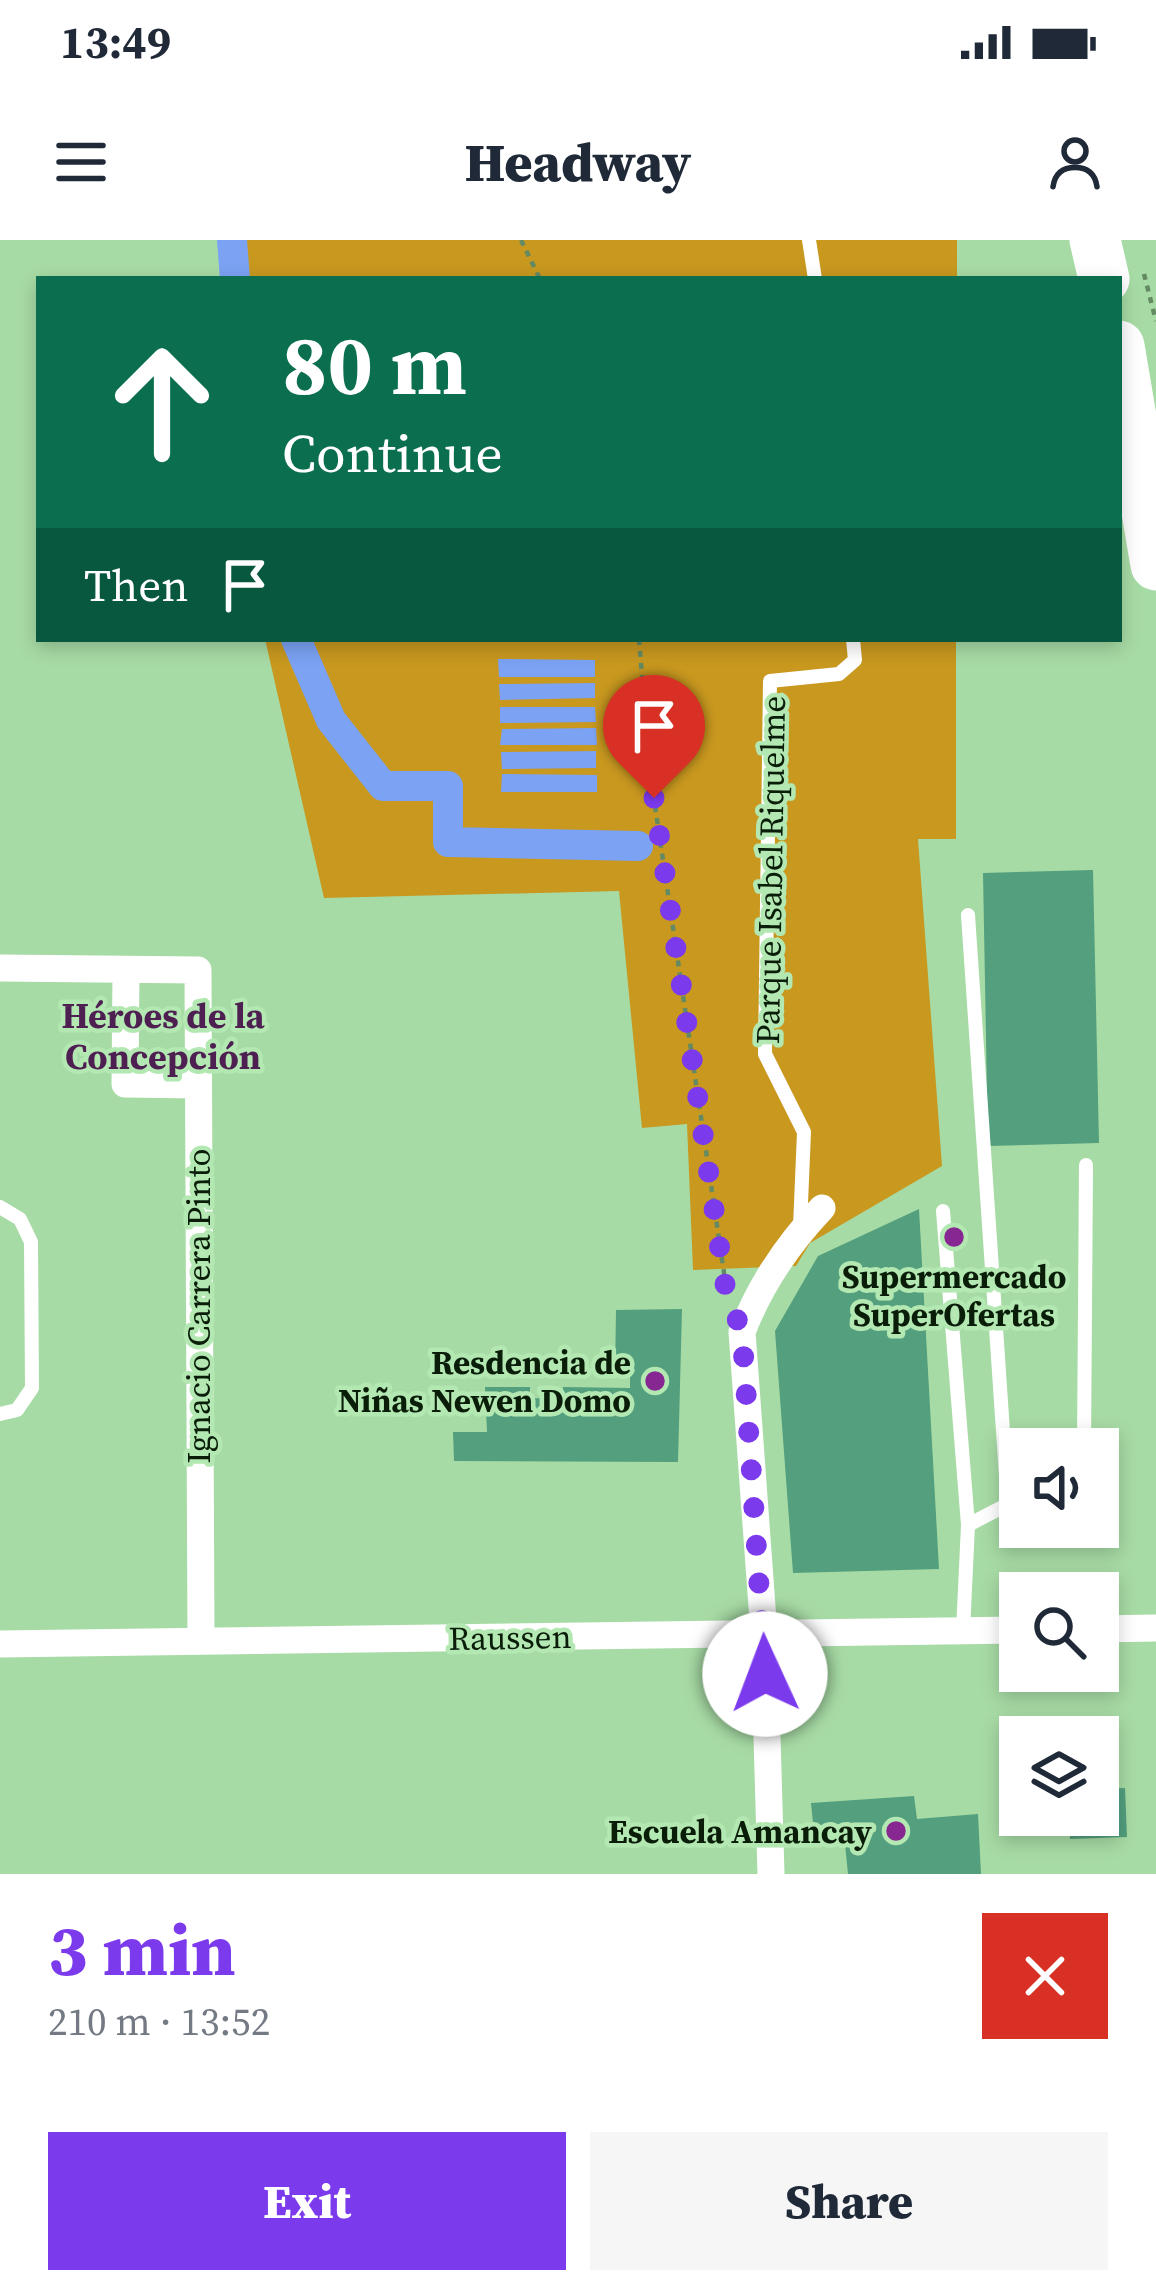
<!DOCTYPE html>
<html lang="en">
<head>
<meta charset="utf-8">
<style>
  :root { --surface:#fff; --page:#f6f6f7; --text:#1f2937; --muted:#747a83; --accent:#7c3aed }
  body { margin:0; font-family:"Source Serif 4",serif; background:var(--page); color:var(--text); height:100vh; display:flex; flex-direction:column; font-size:45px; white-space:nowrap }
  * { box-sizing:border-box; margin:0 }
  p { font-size:39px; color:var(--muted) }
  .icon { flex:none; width:66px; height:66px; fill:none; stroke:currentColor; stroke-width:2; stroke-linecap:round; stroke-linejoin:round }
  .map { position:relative; height:1634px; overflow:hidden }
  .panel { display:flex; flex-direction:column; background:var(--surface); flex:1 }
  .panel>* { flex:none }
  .banner { position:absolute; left:36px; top:36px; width:1086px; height:366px; border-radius:0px; box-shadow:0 6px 18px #0003; background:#0b6e4f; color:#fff; overflow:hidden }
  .controls { position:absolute; left:999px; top:1188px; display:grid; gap:24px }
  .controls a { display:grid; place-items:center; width:120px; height:120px; border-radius:0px; background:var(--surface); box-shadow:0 6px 18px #0003; font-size:60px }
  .pin { position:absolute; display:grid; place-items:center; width:102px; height:102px; color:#fff; margin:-123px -51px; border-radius:50% 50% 50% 0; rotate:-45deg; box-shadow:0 0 12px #0007 }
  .pin .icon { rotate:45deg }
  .me { position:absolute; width:132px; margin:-66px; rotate:358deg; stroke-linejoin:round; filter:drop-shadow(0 0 9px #0008) }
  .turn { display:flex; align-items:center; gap:42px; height:252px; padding:0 48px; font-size:54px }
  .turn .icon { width:156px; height:156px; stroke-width:2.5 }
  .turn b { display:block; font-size:84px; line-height:102px }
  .then { display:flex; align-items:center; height:114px; padding:0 48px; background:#0003; gap:24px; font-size:45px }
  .round { display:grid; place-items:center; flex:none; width:126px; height:126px; border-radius:0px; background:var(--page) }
  .summary { display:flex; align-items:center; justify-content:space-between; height:204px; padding:0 48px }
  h1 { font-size:72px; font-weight:800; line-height:90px; color:var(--accent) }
  .button { display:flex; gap:24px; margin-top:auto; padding:24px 48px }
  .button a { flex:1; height:138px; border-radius:0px; background:var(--accent); color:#fff; font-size:48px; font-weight:800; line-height:138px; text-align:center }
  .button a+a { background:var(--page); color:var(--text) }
  .status { display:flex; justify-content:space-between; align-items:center; height:84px; padding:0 60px; background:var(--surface); direction:ltr }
  .status svg { height:33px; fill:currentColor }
  header { display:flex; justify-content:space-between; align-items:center; height:156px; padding:0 48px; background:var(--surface); font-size:54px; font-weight:800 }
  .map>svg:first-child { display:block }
  .green { fill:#c8981f }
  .water { fill:#7ba2f3 }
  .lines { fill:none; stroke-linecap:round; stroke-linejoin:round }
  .canal { stroke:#7ba2f3; stroke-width:30 }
  .building { fill:#539f7e }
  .path { stroke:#648a63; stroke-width:4.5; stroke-dasharray:6 6; stroke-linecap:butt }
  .lane { stroke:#fff; stroke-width:14 }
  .street { stroke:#fff; stroke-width:27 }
  .highway { stroke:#fff; stroke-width:51 }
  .route { stroke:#7c3aed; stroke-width:21; stroke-dasharray:0 37.8 }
  .poi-dot { fill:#872791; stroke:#b4e8b2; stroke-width:4.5 }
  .labels { text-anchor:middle; stroke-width:9; stroke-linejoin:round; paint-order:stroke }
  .street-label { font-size:33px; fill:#091d09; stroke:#b4e8b2 }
  .poi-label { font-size:33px; font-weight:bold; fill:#091d09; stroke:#b4e8b2; text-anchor:end }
  .neighbourhood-label { font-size:36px; font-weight:bold; fill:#4e2052; stroke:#b4e8b2 }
</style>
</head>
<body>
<div class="status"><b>13:49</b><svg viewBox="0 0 49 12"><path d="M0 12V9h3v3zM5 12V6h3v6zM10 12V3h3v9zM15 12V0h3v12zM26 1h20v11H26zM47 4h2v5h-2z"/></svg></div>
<header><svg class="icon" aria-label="menu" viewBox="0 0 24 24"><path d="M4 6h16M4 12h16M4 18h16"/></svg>Headway<svg class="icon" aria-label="person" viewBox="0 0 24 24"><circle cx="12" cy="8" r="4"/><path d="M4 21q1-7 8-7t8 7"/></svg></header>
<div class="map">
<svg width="1156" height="1634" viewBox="0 0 1156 1634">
  <rect width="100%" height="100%" fill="#a7dba5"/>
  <path class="green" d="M 232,0 L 957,0 L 957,39 L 235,39 Z
    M 265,399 L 956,399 L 956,599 L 918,599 L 942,926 L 810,1003 L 796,1026 L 693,1030 L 687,884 L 642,888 L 619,651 L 324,658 Z"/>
  <path class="water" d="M 498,419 L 595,420 L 595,437 L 499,437 Z
    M 595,443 L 595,458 L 500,460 L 499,444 Z
    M 500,467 L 595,467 L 596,482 L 500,483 Z
    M 596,488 L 597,505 L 500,505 L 502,489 Z
    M 596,511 L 596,528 L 502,529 L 501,512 Z
    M 502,534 L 597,535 L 597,552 L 501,552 Z"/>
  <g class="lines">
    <path class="canal" d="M 232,0 L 235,39
      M 296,399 L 331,480 L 383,546 L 448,546 L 448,602 L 638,606"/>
  </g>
  <path class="building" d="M 1093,630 L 1099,903 L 988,906 L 983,633 Z
    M 919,969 L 939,1329 L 793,1333 L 775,1091 L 818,1016 Z
    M 682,1069 L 678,1222 L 454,1221 L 453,1192 L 487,1192 L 485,1147 L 530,1147 L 530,1158 L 563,1159 L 563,1147 L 630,1148 L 630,1135 L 615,1135 L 616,1070 Z
    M 1125,1548 L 1127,1597 L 1070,1599 L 1069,1575 L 1098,1575 L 1098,1549 Z
    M 914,1556 L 917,1579 L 978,1574 L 981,1634 L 848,1634 L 845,1604 L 815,1603 L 811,1563 Z"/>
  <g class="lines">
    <path class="path" d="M 521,0 L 540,39
      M 1144,34 L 1156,81
      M 639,399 L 650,532 L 727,1053"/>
    <path class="lane" d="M 809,0 L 815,39
      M 968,675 L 1008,1265
      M 0,967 L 20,979 L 31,1002 L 32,1148 L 17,1170 L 0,1174
      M 943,971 L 968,1285
      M 800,987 L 804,892 L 765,814 L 770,441 L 839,434 L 855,420 L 853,399
      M 1084,1209 L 1086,925
      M 963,1391 L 968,1285 L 1020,1258"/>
    <path class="street" d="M 0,728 L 198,730 L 201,1401
      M 126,731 L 125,844 L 197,845
      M 1098,1389 L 1156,1388
      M 0,1404 L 1020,1390
      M 771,1634 L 764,1394 L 742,1092 C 760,1045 788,1004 822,968"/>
    <path class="highway" d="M 1095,0 L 1104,39
      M 1119,106 L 1156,325"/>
  </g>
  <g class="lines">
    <path class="route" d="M 654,558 L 726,1051 L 742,1092 L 765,1434"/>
  </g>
  <g class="poi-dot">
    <circle cx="954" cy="997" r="12"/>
    <circle cx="655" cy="1141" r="12"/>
    <circle cx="896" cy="1591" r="12"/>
  </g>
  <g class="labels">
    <g class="street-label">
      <text transform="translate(770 630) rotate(-89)" y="12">Parque Isabel Riquelme</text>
      <text transform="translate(198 1066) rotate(-90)" y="12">Ignacio Carrera Pinto</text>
      <text transform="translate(510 1397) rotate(-1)" y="12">Raussen</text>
    </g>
    <g class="poi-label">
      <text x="954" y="1048" text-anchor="middle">Supermercado<tspan x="954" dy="38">SuperOfertas</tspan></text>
      <text x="631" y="1134">Resdencia de<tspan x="631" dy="38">Niñas Newen Domo</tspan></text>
      <text x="872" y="1603">Escuela Amancay</text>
    </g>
    <g class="neighbourhood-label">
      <text x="163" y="788">Héroes de la<tspan x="163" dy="41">Concepción</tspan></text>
    </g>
  </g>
</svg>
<div class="controls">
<a><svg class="icon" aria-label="sound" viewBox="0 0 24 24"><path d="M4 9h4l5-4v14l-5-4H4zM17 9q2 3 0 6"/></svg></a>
<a><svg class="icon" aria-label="search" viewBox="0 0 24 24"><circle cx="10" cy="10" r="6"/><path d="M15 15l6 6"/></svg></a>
<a><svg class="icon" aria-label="layers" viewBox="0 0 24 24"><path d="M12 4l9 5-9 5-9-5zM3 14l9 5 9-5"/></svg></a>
</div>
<div class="pin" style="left:654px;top:558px;background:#d93025"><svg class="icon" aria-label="arrive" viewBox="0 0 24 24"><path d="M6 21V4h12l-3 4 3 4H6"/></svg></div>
<svg class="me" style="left:765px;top:1434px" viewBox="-20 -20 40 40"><circle r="19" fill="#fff"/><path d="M0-13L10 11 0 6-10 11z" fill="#7c3aed"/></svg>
<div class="banner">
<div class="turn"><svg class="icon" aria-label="ahead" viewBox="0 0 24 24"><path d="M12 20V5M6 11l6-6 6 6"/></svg><div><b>80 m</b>Continue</div></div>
<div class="then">Then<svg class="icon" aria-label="arrive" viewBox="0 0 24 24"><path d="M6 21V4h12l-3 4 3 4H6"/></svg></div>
</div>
</div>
<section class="panel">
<div class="summary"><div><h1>3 min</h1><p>210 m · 13:52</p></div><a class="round" style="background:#d93025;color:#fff"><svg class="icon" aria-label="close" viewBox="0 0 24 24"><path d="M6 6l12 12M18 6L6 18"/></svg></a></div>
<div class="button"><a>Exit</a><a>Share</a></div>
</section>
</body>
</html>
